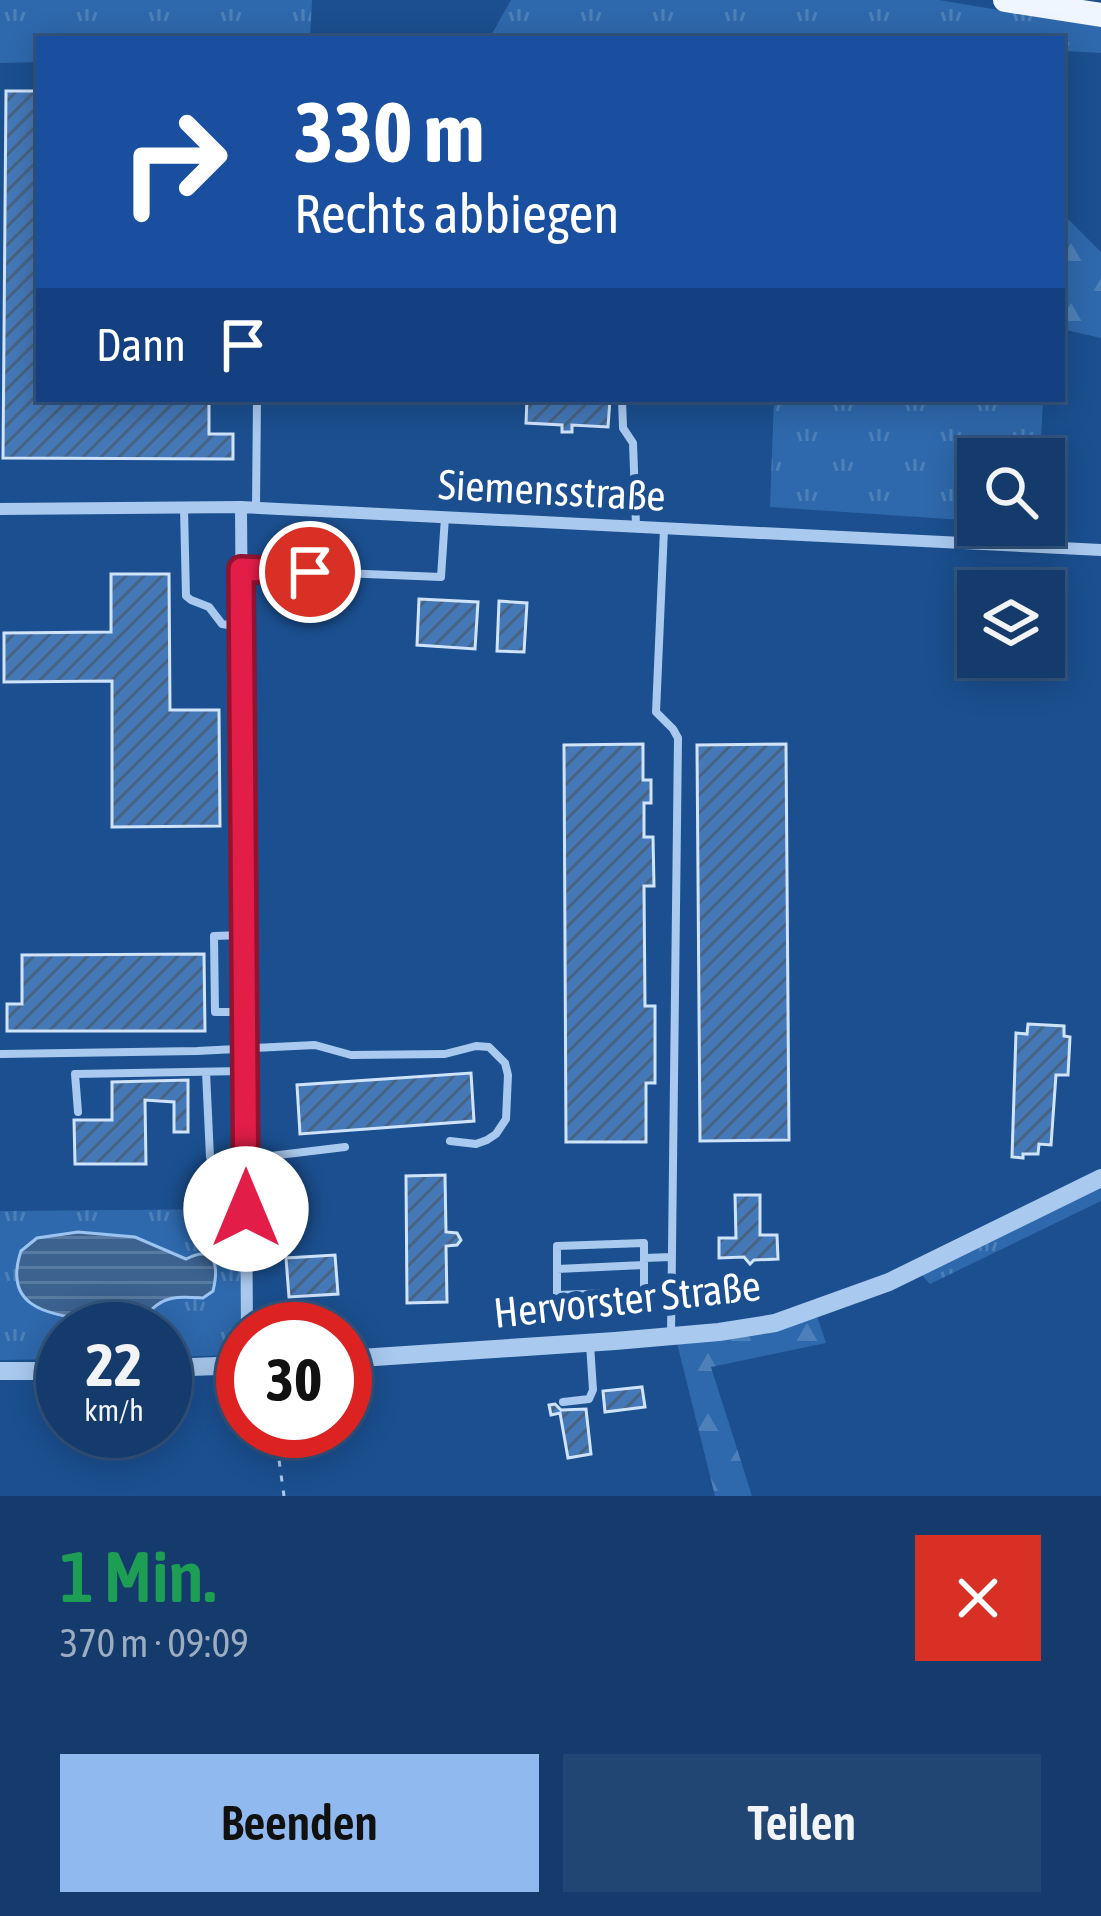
<!DOCTYPE html>
<html lang="de">
<head>
<meta charset="utf-8">
<style>
  :root { --surface:#143b6b; --page:#214673; --text:#f1f3f6; --muted:#9dadc1; --line:#33557e; --accent:#90b9f0 }
  body { margin:0; font-family:"Asap Condensed",sans-serif; background:var(--page); color:var(--text); height:100vh; display:flex; flex-direction:column; font-size:45px; white-space:nowrap }
  * { box-sizing:border-box; margin:0 }
  p { font-size:39px; color:var(--muted) }
  .icon { flex:none; width:66px; height:66px; fill:none; stroke:currentColor; stroke-width:2; stroke-linecap:round; stroke-linejoin:round }
  .map { position:relative; height:1496px; overflow:hidden }
  .side { display:flex; flex-direction:column; background:var(--surface); flex:1 }
  .side>* { flex:none }
  .guide { position:absolute; left:36px; top:36px; width:1029px; height:366px; border-radius:0px; box-shadow:0 6px 30px #0003,0 0 0 3px var(--line); background:#1a4fa0; color:#fff; overflow:hidden }
  .tools { position:absolute; left:957px; top:438px; display:grid; gap:24px }
  .tools a { display:grid; place-items:center; width:108px; height:108px; border-radius:0px; background:var(--surface); box-shadow:0 6px 30px #0003,0 0 0 3px var(--line); font-size:60px }
  .speed { position:absolute; left:36px; top:1302px; display:flex; gap:24px; font-size:60px; font-weight:700; text-align:center }
  .speed>* { display:grid; place-content:center; width:156px; height:156px; border-radius:50%; background:var(--surface); box-shadow:0 6px 30px #0003,0 0 0 3px var(--line); line-height:1 }
  .speed small { font-size:30px; font-weight:400 }
  .speed .limit { border:18px solid #d22; background:#fff; color:#111 }
  .pin { position:absolute; display:grid; place-items:center; width:102px; height:102px; color:#fff; margin:-51px; border:6px solid #fff; border-radius:50%; box-shadow:0 3px 12px #0007 }
  .me { position:absolute; width:132px; margin:-66px; rotate:0deg; stroke-linejoin:round; filter:drop-shadow(0 0 9px #0008) }
  .turn { display:flex; align-items:center; gap:42px; height:252px; padding:0 60px; font-size:54px }
  .turn .icon { width:156px; height:156px; stroke-width:2.5 }
  .turn b { display:block; font-size:84px; line-height:102px }
  .then { display:flex; align-items:center; height:114px; padding:0 60px; background:#0003; gap:24px; font-size:45px }
  .round { display:grid; place-items:center; flex:none; width:126px; height:126px; border-radius:0px; background:var(--page) }
  .summary { display:flex; align-items:center; justify-content:space-between; height:204px; padding:0 60px }
  h1 { font-size:72px; font-weight:600; line-height:90px; color:#1e9e55 }
  .button { display:flex; gap:24px; margin-top:auto; padding:24px 60px }
  .button a { flex:1; height:138px; border-radius:0px; background:var(--accent); color:#111; font-size:48px; font-weight:600; line-height:138px; text-align:center }
  .button a+a { background:var(--page); color:var(--text) }
  .map>svg:first-child { display:block }
  .grass { fill:url(#grass-tufts) }
  .forest { fill:url(#forest-firs) }
  .water { fill:url(#water-rules); stroke:#9cc4f0; stroke-width:3 }
  .building { fill:url(#building-hatch); stroke:#cfe3fa; stroke-width:3 }
  .lines { fill:none; stroke-linecap:round; stroke-linejoin:round }
  .path { stroke:#a9c9ee; stroke-width:3; stroke-dasharray:6 9; stroke-linecap:butt }
  .service { stroke:#a9c9ee; stroke-width:8 }
  .minor { stroke:#a9c9ee; stroke-width:12 }
  .tertiary { stroke:#a9c9ee; stroke-width:18 }
  .primary { stroke:#f0f6ff; stroke-width:24 }
  .route-casing { stroke:#92132f; stroke-width:30 }
  .route { stroke:#e11d48; stroke-width:21 }
  .labels { text-anchor:middle; stroke-width:12; stroke-linejoin:round; paint-order:stroke }
  .street-label { font-size:42px; fill:#fff; stroke:#1b4f8f }
</style>
</head>
<body>
<div class="map">
<svg width="1101" height="1496" viewBox="0 0 1101 1496">
  <defs>
    <pattern id="grass-tufts" width="24" height="20" patternUnits="userSpaceOnUse" patternTransform="scale(3)"><rect width="24" height="20" fill="#2e69ad"/><path d="M3 7l-1-3M5 7V3M7 7l1-3M15 17l-1-3M17 17v-4M19 17l1-3" fill="none" stroke="#4d80b9"/></pattern>
    <pattern id="forest-firs" width="22" height="20" patternUnits="userSpaceOnUse" patternTransform="scale(3)"><rect width="22" height="20" fill="#2e69ad"/><path d="M5 1l3.5 6h-7zM16 11l3.5 6h-7z" fill="#4d80b9"/></pattern>
    <pattern id="water-rules" width="6" height="5" patternUnits="userSpaceOnUse" patternTransform="scale(3)"><rect width="6" height="5" fill="#3c6290"/><path d="M0 2.5h6" fill="none" stroke="#597aa1"/></pattern>
    <pattern id="building-hatch" width="6" height="6" patternUnits="userSpaceOnUse" patternTransform="scale(3)"><rect width="6" height="6" fill="#4478b7"/><path d="M-1 1l2-2M0 6l6-6M5 7l2-2" fill="none" stroke="#486282"/></pattern>
  </defs>
  <rect width="100%" height="100%" fill="#1b4f8f"/>
  <path class="grass" d="M 0,0 L 312,0 L 310,39 L 39,39 L 39,62 L 0,63 Z
    M 511,0 L 939,0 L 1101,27 L 1101,53 L 1066,51 L 1062,113 L 1062,39 L 489,39 Z
    M 774,399 L 1043,399 L 1040,459 L 978,459 L 978,521 L 770,507 Z
    M 1101,1183 L 1101,1201 L 930,1284 L 919,1272 Z
    M 246,1209 L 243,1355 L 165,1357 L 165,1329 L 63,1329 L 63,1359 L 0,1360 L 0,1211 Z"/>
  <path class="forest" d="M 1062,213 L 1101,252 L 1101,338 L 1062,329 Z
    M 817,1316 L 826,1343 L 711,1367 L 752,1496 L 715,1496 L 677,1343 Z"/>
  <path class="water" d="M 78,1232 L 135,1237 L 186,1259 C 216,1244 219,1266 213,1291 L 203,1298 C 187,1297 170,1295 157,1305 C 149,1311 144,1318 134,1321 C 119,1325 101,1321 86,1319 C 44,1314 3,1305 21,1251 L 37,1238 Z"/>
  <path class="building" d="M 6,91 L 39,91 L 39,399 L 209,399 L 209,434 L 233,434 L 233,459 L 3,458 Z
    M 527,399 L 610,399 L 608,427 L 572,425 L 572,432 L 562,432 L 562,425 L 526,423 Z
    M 111,574 L 169,574 L 170,710 L 219,710 L 220,826 L 112,827 L 112,681 L 4,682 L 4,633 L 111,632 Z
    M 419,599 L 478,602 L 475,649 L 417,645 Z
    M 499,601 L 527,603 L 524,652 L 497,651 Z
    M 643,744 L 643,780 L 651,780 L 651,803 L 644,803 L 644,837 L 653,837 L 654,886 L 644,886 L 645,1006 L 655,1006 L 655,1083 L 646,1083 L 646,1142 L 566,1142 L 564,745 Z
    M 786,744 L 789,1140 L 700,1141 L 697,745 Z
    M 204,954 L 205,1031 L 7,1031 L 7,1004 L 22,1004 L 22,955 Z
    M 1028,1024 L 1064,1026 L 1064,1036 L 1070,1037 L 1068,1075 L 1056,1075 L 1051,1145 L 1039,1144 L 1038,1154 L 1023,1154 L 1023,1158 L 1012,1157 L 1016,1033 L 1027,1034 Z
    M 471,1073 L 474,1121 L 300,1134 L 297,1085 Z
    M 188,1080 L 188,1132 L 174,1132 L 174,1102 L 145,1100 L 146,1164 L 75,1164 L 74,1120 L 112,1120 L 112,1082 Z
    M 445,1175 L 446,1232 L 457,1233 L 461,1240 L 457,1245 L 446,1246 L 447,1302 L 407,1303 L 406,1176 Z
    M 735,1195 L 760,1195 L 760,1235 L 777,1235 L 778,1259 L 754,1260 L 750,1264 L 744,1257 L 719,1258 L 719,1238 L 736,1238 Z
    M 335,1255 L 338,1294 L 289,1297 L 286,1258 Z
    M 642,1387 L 645,1407 L 605,1412 L 603,1391 Z
    M 555,1404 L 561,1410 L 586,1409 L 591,1454 L 568,1458 L 560,1413 L 551,1415 L 549,1405 Z"/>
  <g class="lines">
    <path class="path" d="M 275,1431 L 284,1496"/>
    <path class="service" d="M 622,399 L 623,428 L 633,443 L 636,525
      M 256,506 L 257,399
      M 184,508 L 186,596 L 191,600 L 209,607 L 222,624 L 241,627
      M 664,529 L 656,712 L 673,729 L 678,738 L 671,1335
      M 241,569 L 441,577 L 445,517
      M 243,1012 L 215,1012 L 214,936 L 244,935
      M 1,1054 L 197,1051 L 315,1045 L 351,1055 L 445,1054 L 476,1046 L 489,1047 L 505,1063 L 508,1075 L 506,1119 L 496,1134 L 487,1140 L 476,1144 L 450,1141
      M 206,1072 L 210,1157
      M 78,1112 L 75,1074 L 244,1071
      M 246,1159 L 345,1147
      M 644,1243 L 644,1292 L 557,1295 L 557,1246 Z
      M 644,1258 L 671,1257
      M 557,1269 L 644,1265
      M 563,1402 L 589,1399 L 593,1390 L 590,1344"/>
    <path class="minor" d="M 241,507 L 247,1329
      M 0,509 L 241,507 L 1101,550"/>
    <path class="tertiary" d="M 345,1359 L 615,1341 L 719,1332 L 775,1323 L 889,1282 L 1101,1178
      M 165,1368 L 243,1365
      M 0,1371 L 63,1371"/>
    <path class="primary" d="M 1005,0 L 1101,15"/>
  </g>
  <g class="lines">
    <defs>
      <path id="route" d="M 246,1209 L 241,569 L 310,572"/>
    </defs>
    <use href="#route" class="route-casing"/>
    <use href="#route" class="route"/>
  </g>
  <g class="labels">
    <g class="street-label">
      <text transform="translate(552 490) rotate(3)" y="15">Siemensstraße</text>
      <text transform="translate(627 1299) rotate(-6)" y="15">Hervorster Straße</text>
    </g>
  </g>
</svg>
<div class="tools">
<a><svg class="icon" aria-label="search" viewBox="0 0 24 24"><circle cx="10" cy="10" r="6"/><path d="M15 15l6 6"/></svg></a>
<a><svg class="icon" aria-label="layers" viewBox="0 0 24 24"><path d="M12 4l9 5-9 5-9-5zM3 14l9 5 9-5"/></svg></a>
</div>
<div class="speed"><div>22<small>km/h</small></div><div class="limit">30</div></div>
<div class="pin" style="left:310px;top:572px;background:#d93025"><svg class="icon" aria-label="arrive" viewBox="0 0 24 24"><path d="M6 21V4h12l-3 4 3 4H6"/></svg></div>
<svg class="me" style="left:246px;top:1209px" viewBox="-20 -20 40 40"><circle r="19" fill="#fff"/><path d="M0-13L10 11 0 6-10 11z" fill="#e11d48"/></svg>
<div class="guide">
<div class="turn"><svg class="icon" aria-label="right" viewBox="0 0 24 24"><path d="M7 20v-9h11M14 6l5 5-5 5"/></svg><div><b>330 m</b>Rechts abbiegen</div></div>
<div class="then">Dann<svg class="icon" aria-label="arrive" viewBox="0 0 24 24"><path d="M6 21V4h12l-3 4 3 4H6"/></svg></div>
</div>
</div>
<section class="side">
<div class="summary"><div><h1>1 Min.</h1><p>370 m · 09:09</p></div><a class="round" style="background:#d93025;color:#fff"><svg class="icon" aria-label="close" viewBox="0 0 24 24"><path d="M6 6l12 12M18 6L6 18"/></svg></a></div>
<div class="button"><a>Beenden</a><a>Teilen</a></div>
</section>
</body>
</html>
